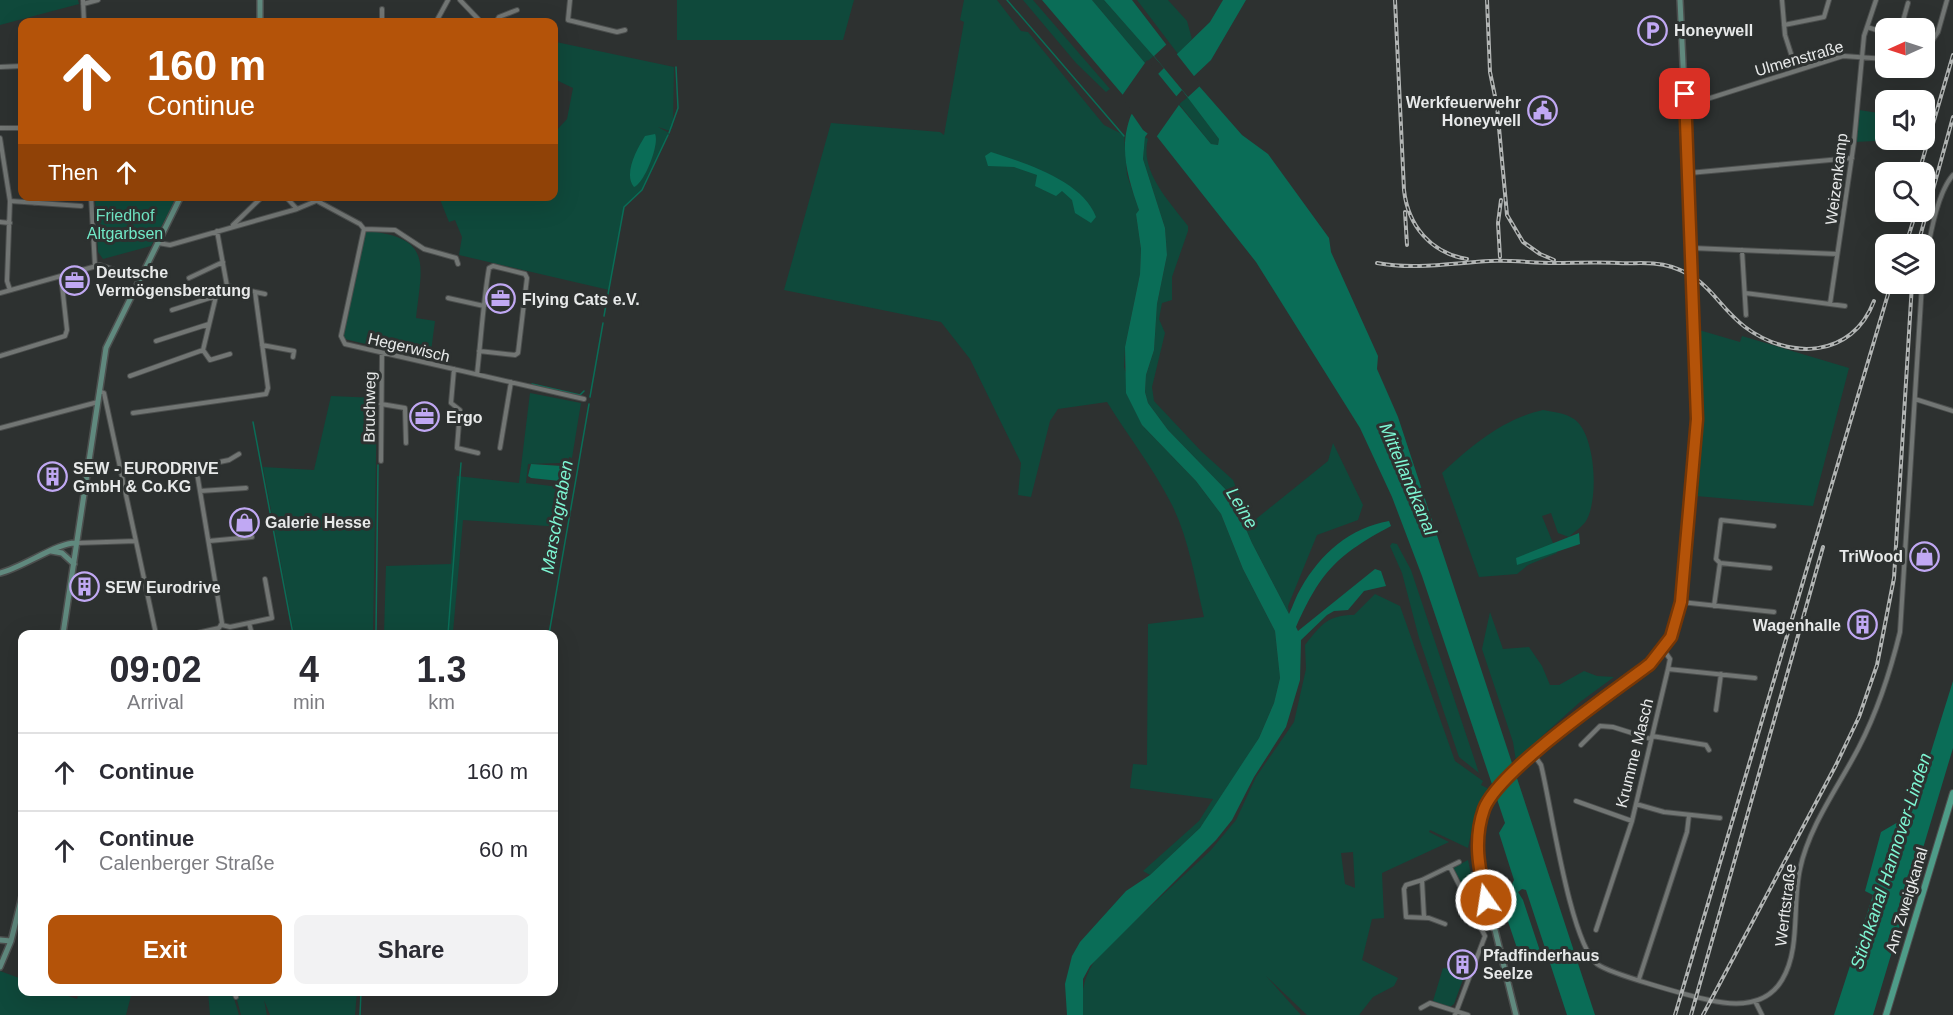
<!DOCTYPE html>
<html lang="en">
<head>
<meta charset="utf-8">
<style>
  :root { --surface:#fff; --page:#f2f2f3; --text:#2b2b33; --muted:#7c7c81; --line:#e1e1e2; --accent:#b45309 }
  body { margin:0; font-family:Arial,sans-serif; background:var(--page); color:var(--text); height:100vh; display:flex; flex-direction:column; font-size:22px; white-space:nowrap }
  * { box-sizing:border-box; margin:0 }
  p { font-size:20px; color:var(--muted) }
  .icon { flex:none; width:33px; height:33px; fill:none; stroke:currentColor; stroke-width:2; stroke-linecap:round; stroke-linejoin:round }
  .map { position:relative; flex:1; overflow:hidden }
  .sheet { position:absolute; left:18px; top:630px; width:540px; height:366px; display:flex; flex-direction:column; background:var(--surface); border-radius:12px; box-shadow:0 6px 24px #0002 }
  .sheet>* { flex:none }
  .guide { position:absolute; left:18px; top:18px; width:540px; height:183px; border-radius:12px; box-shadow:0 6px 24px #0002; background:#b45309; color:#fff; overflow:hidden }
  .needle { width:39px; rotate:267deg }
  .controls { position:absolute; left:1875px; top:18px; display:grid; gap:12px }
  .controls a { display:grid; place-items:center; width:60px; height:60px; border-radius:12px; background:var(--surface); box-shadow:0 6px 24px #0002; font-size:30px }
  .pin { position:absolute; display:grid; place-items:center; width:51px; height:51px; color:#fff; margin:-26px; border-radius:12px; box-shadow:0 3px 9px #0006 }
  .me { position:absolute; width:66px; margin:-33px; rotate:347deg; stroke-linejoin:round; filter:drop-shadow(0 0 4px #0008) }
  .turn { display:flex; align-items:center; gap:21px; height:126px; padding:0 30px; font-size:27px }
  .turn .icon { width:78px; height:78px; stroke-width:2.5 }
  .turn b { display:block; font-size:42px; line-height:51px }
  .then { display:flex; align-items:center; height:57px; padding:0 30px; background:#0003; gap:12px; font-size:22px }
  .eta { display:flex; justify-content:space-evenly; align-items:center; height:102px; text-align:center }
  .eta b { font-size:36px; font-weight:700; line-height:42px }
  .cta { display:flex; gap:12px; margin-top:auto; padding:12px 30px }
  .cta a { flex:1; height:69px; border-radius:12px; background:var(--accent); color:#fff; font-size:24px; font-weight:700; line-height:69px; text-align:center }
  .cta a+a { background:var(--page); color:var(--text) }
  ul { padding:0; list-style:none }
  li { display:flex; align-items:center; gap:18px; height:78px; padding:0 30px; border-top:2px solid var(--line) }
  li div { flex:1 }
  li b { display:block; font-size:22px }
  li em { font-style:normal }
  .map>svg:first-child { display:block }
  .green { fill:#0f493b; fill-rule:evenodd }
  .water { fill:#0a6d57; fill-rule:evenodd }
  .pier { fill:#2d3130 }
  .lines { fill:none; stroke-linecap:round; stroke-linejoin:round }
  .stream { stroke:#0a6d57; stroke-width:1.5 }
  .street-casing { stroke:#4c4f4e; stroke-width:6 }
  .secondary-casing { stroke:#4c4f4e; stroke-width:8 }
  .primary-casing { stroke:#4c4f4e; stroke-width:8 }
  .street { stroke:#727674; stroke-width:4 }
  .secondary { stroke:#60897e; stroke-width:5 }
  .primary { stroke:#4e9c88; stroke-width:6 }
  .rail-casing { stroke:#b2b5b4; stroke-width:4 }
  .rail { stroke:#2d3130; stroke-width:1.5; stroke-dasharray:4.5; stroke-linecap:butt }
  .route-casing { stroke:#753606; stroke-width:15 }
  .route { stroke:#b45309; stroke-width:10 }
  .labels { text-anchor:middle; stroke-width:6; stroke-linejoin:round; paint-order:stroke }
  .poi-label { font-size:16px; font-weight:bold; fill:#e7e9e9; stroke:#2d3130; text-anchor:start }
  .street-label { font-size:16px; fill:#e7e9e9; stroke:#2d3130 }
  .park-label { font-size:16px; fill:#71e9c7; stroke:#2d3130 }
  .water-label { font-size:18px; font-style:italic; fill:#7df5d2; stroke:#2d3130 }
</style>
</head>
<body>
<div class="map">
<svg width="1953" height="1015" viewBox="0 0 1953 1015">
  <rect width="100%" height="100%" fill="#2d3130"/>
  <path class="green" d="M 0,0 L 78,0 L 79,4 L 0,25 Z
    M 677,0 L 854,0 L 843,40 L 677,40 Z
    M 964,0 L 997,0 L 1021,31 L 1028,32 L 1104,125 L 1124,135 L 1127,175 L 1139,210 L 1136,214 L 1141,249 L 1140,274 L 1125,347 L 1124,367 L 1142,425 L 1196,481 L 1221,514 L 1243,569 L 1275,631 L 1280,678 L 1274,703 L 1259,738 L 1227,790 L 1200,828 L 1150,875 L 1143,871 L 1199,821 L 1213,799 L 1130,788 L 1133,764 L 1147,765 L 1148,624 L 1204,617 C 1195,580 1189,539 1172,505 C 1154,469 1128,436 1107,402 L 1058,409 L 1050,421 L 1031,497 L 1018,495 L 1021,463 L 970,359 L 941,322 L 784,290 L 831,123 L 940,132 L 944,135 L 964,22 L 960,20 Z
    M 1023,0 L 1033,0 L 1110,89 L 1106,92 L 1076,63 Z
    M 1092,0 L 1104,0 L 1154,56 L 1145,63 Z
    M 1137,0 L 1168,0 L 1187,21 L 1192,39 L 1178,54 Z
    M 556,42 L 674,67 L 673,126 L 670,131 L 658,127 L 669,133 L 642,190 L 624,207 L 609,290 L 459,255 L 462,237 L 455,220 L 449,222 L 439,197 L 554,196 L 554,133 L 567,119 L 573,88 L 554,79 Z
    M 1188,97 L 1219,139 L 1218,145 L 1211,144 L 1179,104 Z
    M 1859,110 L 1885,114 L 1886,140 L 1895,140 L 1854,142 Z
    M 1145,137 L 1148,139 C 1139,171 1170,202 1188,226 L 1188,231 L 1172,277 L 1172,300 L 1162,303 L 1159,319 L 1165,333 L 1152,387 L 1154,401 L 1201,451 L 1233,480 L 1251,523 L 1328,461 L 1333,443 L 1363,505 L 1358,520 L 1317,535 L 1288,606 L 1289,614 L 1252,543 L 1231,495 L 1168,430 L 1148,403 L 1145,392 L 1146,375 L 1154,350 L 1157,304 L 1167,255 L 1165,228 L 1143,159 Z
    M 95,197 L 95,196 L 177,197 L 151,246 L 103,259 L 98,252 Z
    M 366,231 C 433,237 422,264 416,318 L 435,321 L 430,359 L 340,338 Z
    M 1699,330 L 1740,342 L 1742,336 L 1849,368 L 1813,506 L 1696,496 L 1703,419 Z
    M 530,393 L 581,403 L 572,458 L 569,457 L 567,473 L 560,463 L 528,464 L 526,483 L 568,488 L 561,527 L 463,520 L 453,632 L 448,632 L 448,634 L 384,634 L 386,566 L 451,564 L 457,476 L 519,483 Z
    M 331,396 L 377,398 L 373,634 L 294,634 L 263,467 L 314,470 Z
    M 1543,410 C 1554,412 1565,413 1574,419 C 1596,434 1599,500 1586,521 C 1582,527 1574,532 1569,537 L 1558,533 L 1551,513 L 1542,516 L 1557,553 L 1528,565 L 1517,574 L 1479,577 L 1442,473 C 1472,445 1503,419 1543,410 Z
    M 1392,543 L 1397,544 L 1411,570 L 1479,773 L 1459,757 L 1419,638 L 1402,573 L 1390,546 Z
    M 1375,594 L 1400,606 L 1455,761 L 1483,781 L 1481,785 L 1489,789 L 1474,819 L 1468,848 L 1430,830 L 1429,832 L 1449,842 L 1382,873 L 1384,918 L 1372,919 L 1362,960 L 1398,978 L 1394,986 L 1373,997 L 1359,1015 L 1307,1015 L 1266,976 L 1301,1015 L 1083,1015 C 1080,989 1085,973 1101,952 L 1210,851 L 1236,820 L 1256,777 L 1294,722 L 1306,669 L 1305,645 C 1321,625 1327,615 1354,615 ZM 1353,852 L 1355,888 L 1345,884 L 1341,853 Z
    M 1490,612 L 1503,649 L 1529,647 L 1542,666 L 1550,685 L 1559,685 L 1584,671 L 1597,676 L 1614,677 L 1580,702 L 1541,737 L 1545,739 L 1516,761 L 1513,742 L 1482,649 Z
    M 1468,860 L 1479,914 L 1453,868 Z
    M 1443,968 L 1466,971 L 1454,1004 L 1450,1007 L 1433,1001 Z
    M 0,971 L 22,979 L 22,992 L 57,992 L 77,999 L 79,992 L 132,992 L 126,1015 L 0,1015 Z
    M 208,992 L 232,992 L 239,1015 L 210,1015 Z
    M 235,992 L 357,992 L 355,1015 L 270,1015 L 264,1000 L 267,1015 L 241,1015 Z"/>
  <path class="water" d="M 1042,0 L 1092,0 L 1156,76 L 1164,68 L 1104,0 L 1132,0 L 1175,56 L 1210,22 L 1223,0 L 1246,0 L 1211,60 L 1192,78 L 1242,135 L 1268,154 L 1329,238 L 1331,252 L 1378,356 L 1377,369 L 1398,417 L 1595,1015 L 1567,1015 L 1526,890 L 1522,889 L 1518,892 L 1523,900 L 1541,954 L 1521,960 L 1497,889 L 1512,884 L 1514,880 L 1499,833 L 1505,823 L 1422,576 L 1392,497 L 1360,428 L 1256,262 L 1151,129 L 1145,137 L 1143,159 L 1165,228 L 1167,255 L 1157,304 L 1154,350 L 1146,375 L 1145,392 L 1148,403 L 1168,430 L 1231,495 L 1252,543 L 1289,614 C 1293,606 1296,596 1301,588 C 1321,553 1350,528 1389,521 L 1391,526 C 1337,555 1321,571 1296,627 L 1298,631 L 1375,569 L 1381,571 L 1386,586 L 1364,591 L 1348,610 L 1334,611 L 1327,615 L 1301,640 L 1300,680 L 1286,727 L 1254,777 L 1232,820 L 1216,840 L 1090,966 L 1083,979 L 1083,1015 L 1067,1015 L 1065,984 L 1072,956 L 1080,942 L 1126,891 L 1150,875 L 1200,828 L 1259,738 L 1274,703 L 1280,678 L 1275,631 L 1243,569 L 1221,514 L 1196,481 L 1142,425 L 1126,393 L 1125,347 L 1140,274 L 1141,249 L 1136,214 L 1139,210 C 1127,175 1117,144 1134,108 ZM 1182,90 L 1219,139 L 1218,145 L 1211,144 L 1174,99 Z
    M 655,134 C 660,144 644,184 634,187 C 623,174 637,149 645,136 Z
    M 991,152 C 1025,163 1083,181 1096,217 L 1091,223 L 1075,213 L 1072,200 L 1062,191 L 1056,196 L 1035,186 L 1037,175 L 1014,167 L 988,166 L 985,156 Z
    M 531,464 L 562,466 L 564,474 L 560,481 L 531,478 L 528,476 Z
    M 1579,533 L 1580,544 L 1517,565 L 1516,558 Z
    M 1953,681 L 1953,748 L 1873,1015 L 1834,1015 L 1873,895 L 1865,891 L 1881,832 L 1905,818 L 1915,803 Z"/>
  <path class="pier" d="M 1168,43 L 1201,85 L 1188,97 L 1154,56 Z
    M 1147,60 L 1181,102 L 1155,139 L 1143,130 L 1132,114 L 1130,115 L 1130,108 L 1121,97 Z"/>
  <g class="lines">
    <path class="stream" d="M 1007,0 L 1124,136
      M 669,133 L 678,108 L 676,67
      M 604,316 L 624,207 L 642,190 L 668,135
      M 532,384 L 580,395 L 584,391
      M 590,397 L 603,323
      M 253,422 L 293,634
      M 376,634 L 378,465
      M 448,634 L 461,463
      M 549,634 L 589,404
      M 360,1015 L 361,992"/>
    <defs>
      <path id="street" d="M 83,0 L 84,22
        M 460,0 L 481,22
        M 570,0 L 568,20 L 617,32 L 625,30
        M 1782,0 L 1785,35 L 1794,63
        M 83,4 L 98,0
        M 382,9 L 382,22
        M 436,22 L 448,0
        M 496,22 L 499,17 L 517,10
        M 1784,25 L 1824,17 L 1829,0
        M 1867,27 L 1886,33
        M 1901,28 L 1908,3
        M 1924,53 L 1938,32 L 1947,0
        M 0,67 L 22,66
        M 1685,106 L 1843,56 L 1886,59
        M 0,128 L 22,128
        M 0,138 L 10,201 L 7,281 L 10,290
        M 1689,173 L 1852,158
        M 91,196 L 95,266
        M 285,196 L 297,209 L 328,196
        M 10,201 L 81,206
        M 319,202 L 360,224 L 364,229 L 341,336 L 345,344 L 584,399
        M 34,203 L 34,196
        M 0,222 L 10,223
        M 233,225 L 263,196
        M 364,229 L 395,230 L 424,249 L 456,258 L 458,264
        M 217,231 L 227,286 L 265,294
        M 158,243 L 170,245 L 297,209
        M 1692,248 L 1837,254
        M 1742,250 L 1746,315
        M 1924,268 C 1929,243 1936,194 1953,175
        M 189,278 L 223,262
        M 227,286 L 216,296 L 203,350 L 210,360 L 230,354
        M 0,293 L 100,265 L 140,278
        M 1745,293 L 1845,306
        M 448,298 L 484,306
        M 1830,304 L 1854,142 L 1864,36 L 1876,0
        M 172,310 L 216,296
        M 156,341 L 209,324
        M 262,345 L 294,351 L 293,357
        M 0,356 L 65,336 L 67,330 L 61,276
        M 454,369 L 451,403 L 460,410 L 457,448 L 478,453
        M 477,374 C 481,339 483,303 489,268 L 493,266 L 525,274 L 527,278 L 518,353 L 515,355 L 479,351
        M 130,376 L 203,350
        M 99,391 L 104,393 L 156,634
        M 1915,399 L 1953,411
        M 381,404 L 405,408 L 406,443
        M 133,413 L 266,394 L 268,388 L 255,292
        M 0,428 L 98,402
        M 500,448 L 511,382
        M 381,461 L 382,353
        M 200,491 L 246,488
        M 209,541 L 252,537
        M 77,543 L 136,541
        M 1720,563 L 1770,568
        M 1681,602 L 1774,612
        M 1714,606 L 1720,563 L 1716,559 L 1721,520 L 1774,526
        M 249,623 L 252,634
        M 222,625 L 230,627 L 272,618 L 265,579
        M 193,634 L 219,628 L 222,623 L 196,467 L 229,460 L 239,454
        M 1668,669 L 1755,678
        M 1716,710 L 1721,674
        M 1652,736 L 1706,745 L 1709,750
        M 1581,745 L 1600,726 L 1613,727 L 1651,739
        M 1534,755 L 1541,765 C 1551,805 1570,942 1597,964 C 1610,974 1690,996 1709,1000 C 1735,1006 1766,1007 1782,980 C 1801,949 1792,904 1800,869 C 1809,826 1839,786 1859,747 C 1878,710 1890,673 1900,632 L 1922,284
        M 1576,801 L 1632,821
        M 1636,804 L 1664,812 L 1720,818
        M 1450,867 L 1485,936 L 1455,1015
        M 1422,880 L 1424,917
        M 1445,924 L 1429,918 L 1406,917 L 1404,889 L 1406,885 L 1422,880 L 1459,862
        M 1596,930 L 1632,821 L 1668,669 L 1670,659 L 1663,649
        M 1639,979 L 1687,832 L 1689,815
        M 234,992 L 236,997
        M 1755,1001 L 1762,1015
        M 1421,1008 L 1430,1003 L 1468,1015"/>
      <path id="secondary" d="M 260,0 L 260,22
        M 51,551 L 62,553 L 74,564
        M 0,573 C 22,568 60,541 77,543
        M 63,634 L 106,348 L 181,196
        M 0,940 L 11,941
        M 0,967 L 11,941 L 22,896
        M 1516,1015 L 1477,857 L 1481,819 L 1485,806 L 1498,786 L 1550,742 L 1650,664 L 1671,637 L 1681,602 L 1698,385 L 1680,0"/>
      <path id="primary" d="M 1886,1015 L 1953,793"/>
    </defs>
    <use href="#street" class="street-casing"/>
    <use href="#secondary" class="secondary-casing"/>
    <use href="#primary" class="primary-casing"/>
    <use href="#street" class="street"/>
    <use href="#secondary" class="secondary"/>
    <use href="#primary" class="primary"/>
    <defs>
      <path id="rail" d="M 1395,0 L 1404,190 C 1408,226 1431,253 1467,259
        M 1487,0 L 1490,72 L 1497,106 L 1507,215 L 1523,242 L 1540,254 L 1554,260
        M 1919,172 L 1953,55
        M 1405,212 L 1407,245
        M 1906,244 L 1916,212
        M 1918,244 L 1953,117
        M 1500,257 L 1498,223 L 1501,200
        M 1377,263 C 1414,270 1453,263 1490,261 C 1512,260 1533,263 1554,263 C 1575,263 1596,262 1618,263 C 1636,264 1654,261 1672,267 C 1711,280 1716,305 1745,327 C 1789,360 1852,359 1874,301
        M 1675,1015 L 1891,284
        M 1691,1015 L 1823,547
        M 1703,1015 L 1836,765 L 1859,717 L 1877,665 L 1894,578 L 1912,284"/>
    </defs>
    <use href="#rail" class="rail-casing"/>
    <use href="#rail" class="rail"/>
  </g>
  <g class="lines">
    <defs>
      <path id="route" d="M 1486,900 C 1479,868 1473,840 1484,809 C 1499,770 1612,693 1650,664 L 1671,637 L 1681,602 L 1697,419 L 1685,94"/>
    </defs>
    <use href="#route" class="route-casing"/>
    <use href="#route" class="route"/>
  </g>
  <defs>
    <symbol id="parking-ring" viewBox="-11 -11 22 22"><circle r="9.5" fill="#2d3130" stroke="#c0a8f3" stroke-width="1.5"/><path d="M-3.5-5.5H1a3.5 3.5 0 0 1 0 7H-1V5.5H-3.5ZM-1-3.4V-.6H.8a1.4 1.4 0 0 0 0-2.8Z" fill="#c0a8f3"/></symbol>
    <symbol id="civic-ring" viewBox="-11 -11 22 22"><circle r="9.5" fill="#2d3130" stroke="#c0a8f3" stroke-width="1.5"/><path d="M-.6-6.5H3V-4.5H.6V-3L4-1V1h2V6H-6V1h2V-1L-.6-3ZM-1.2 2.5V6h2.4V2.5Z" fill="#c0a8f3"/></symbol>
    <symbol id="office-ring" viewBox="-11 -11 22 22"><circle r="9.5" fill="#2d3130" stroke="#c0a8f3" stroke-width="1.5"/><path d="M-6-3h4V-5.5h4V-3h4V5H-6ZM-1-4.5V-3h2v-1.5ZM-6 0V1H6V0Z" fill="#c0a8f3"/></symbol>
    <symbol id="building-ring" viewBox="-11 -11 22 22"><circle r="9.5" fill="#2d3130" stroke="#c0a8f3" stroke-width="1.5"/><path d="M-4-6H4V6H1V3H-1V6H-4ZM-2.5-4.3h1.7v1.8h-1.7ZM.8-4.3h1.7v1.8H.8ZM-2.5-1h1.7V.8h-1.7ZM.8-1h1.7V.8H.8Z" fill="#c0a8f3"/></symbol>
    <symbol id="shop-ring" viewBox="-11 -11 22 22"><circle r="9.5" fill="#2d3130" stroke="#c0a8f3" stroke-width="1.5"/><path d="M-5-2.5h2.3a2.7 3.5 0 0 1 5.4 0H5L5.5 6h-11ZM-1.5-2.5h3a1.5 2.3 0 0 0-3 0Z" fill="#c0a8f3"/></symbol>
  </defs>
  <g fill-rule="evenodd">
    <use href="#parking-ring" x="1636" y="14" width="33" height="33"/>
    <use href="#civic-ring" x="1526" y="94" width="33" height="33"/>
    <use href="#office-ring" x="58" y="264" width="33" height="33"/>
    <use href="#office-ring" x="484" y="282" width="33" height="33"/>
    <use href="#office-ring" x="408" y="400" width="33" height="33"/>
    <use href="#building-ring" x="36" y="460" width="33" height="33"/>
    <use href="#shop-ring" x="228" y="506" width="33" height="33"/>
    <use href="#shop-ring" x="1908" y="540" width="33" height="33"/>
    <use href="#building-ring" x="68" y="570" width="33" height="33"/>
    <use href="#building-ring" x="1846" y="608" width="33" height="33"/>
    <use href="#building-ring" x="1446" y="948" width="33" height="33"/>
  </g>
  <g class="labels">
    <g class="poi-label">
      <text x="1674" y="36">Honeywell</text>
      <text x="1521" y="108" text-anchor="end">Werkfeuerwehr<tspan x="1521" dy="18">Honeywell</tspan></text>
      <text x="96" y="278">Deutsche<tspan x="96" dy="18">Vermögensberatung</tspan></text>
      <text x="522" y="305">Flying Cats e.V.</text>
      <text x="446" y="423">Ergo</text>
      <text x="73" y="474">SEW - EURODRIVE<tspan x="73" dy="18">GmbH &amp; Co.KG</tspan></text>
      <text x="265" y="528">Galerie Hesse</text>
      <text x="1903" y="562" text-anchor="end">TriWood</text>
      <text x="105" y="593">SEW Eurodrive</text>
      <text x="1841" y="631" text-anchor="end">Wagenhalle</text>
      <text x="1483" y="961">Pfadfinderhaus<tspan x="1483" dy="18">Seelze</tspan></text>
    </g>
    <g class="street-label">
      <text transform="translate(1799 58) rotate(-16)" y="6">Ulmenstraße</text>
      <text transform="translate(1836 179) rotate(-83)" y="6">Weizenkamp</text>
      <text transform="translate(409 347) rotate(13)" y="6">Hegerwisch</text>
      <text transform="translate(369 407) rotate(-89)" y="6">Bruchweg</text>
      <text transform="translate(1634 753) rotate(-76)" y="6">Krumme Masch</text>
      <text transform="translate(1906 900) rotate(-73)" y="6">Am Zweigkanal</text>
      <text transform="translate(1785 905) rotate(-83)" y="6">Werftstraße</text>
    </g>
    <g class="park-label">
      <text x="125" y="221">Friedhof<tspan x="125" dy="18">Altgarbsen</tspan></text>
    </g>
    <g class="water-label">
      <text transform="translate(1408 479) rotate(67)" y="6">Mittellandkanal</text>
      <text transform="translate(1242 508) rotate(59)" y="6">Leine</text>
      <text transform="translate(557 517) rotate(-80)" y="6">Marschgraben</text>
      <text transform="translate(1891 861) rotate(-72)" y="6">Stichkanal Hannover-Linden</text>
    </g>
  </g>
</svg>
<div class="controls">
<a><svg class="needle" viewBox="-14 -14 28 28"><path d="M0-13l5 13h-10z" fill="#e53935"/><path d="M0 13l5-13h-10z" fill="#7c7c81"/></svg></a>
<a><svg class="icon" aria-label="sound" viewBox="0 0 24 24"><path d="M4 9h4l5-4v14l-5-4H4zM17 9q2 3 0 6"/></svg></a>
<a><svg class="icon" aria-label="search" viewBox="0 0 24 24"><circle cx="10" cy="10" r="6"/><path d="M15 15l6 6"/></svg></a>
<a><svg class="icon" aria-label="layers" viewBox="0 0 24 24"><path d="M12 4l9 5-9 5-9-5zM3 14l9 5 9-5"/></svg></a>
</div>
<div class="pin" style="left:1685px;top:94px;background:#d93025"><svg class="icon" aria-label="arrive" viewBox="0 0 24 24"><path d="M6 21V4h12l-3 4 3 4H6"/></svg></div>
<svg class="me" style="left:1486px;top:900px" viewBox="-20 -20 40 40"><circle r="17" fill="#b45309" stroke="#fff" stroke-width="3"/><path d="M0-11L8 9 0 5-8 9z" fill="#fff"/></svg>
<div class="guide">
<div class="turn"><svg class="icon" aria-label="ahead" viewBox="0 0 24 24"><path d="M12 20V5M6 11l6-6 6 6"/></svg><div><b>160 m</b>Continue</div></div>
<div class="then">Then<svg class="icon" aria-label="ahead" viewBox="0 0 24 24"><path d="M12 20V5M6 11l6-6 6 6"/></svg></div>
</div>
<section class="sheet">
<div class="eta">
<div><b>09:02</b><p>Arrival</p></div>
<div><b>4</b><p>min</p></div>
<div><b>1.3</b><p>km</p></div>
</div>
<ul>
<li><svg class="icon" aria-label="ahead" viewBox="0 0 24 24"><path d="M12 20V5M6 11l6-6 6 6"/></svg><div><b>Continue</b></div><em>160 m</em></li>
<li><svg class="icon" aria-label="ahead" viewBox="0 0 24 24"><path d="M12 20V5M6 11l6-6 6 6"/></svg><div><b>Continue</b><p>Calenberger Straße</p></div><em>60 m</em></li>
</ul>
<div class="cta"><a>Exit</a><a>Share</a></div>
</section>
</div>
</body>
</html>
